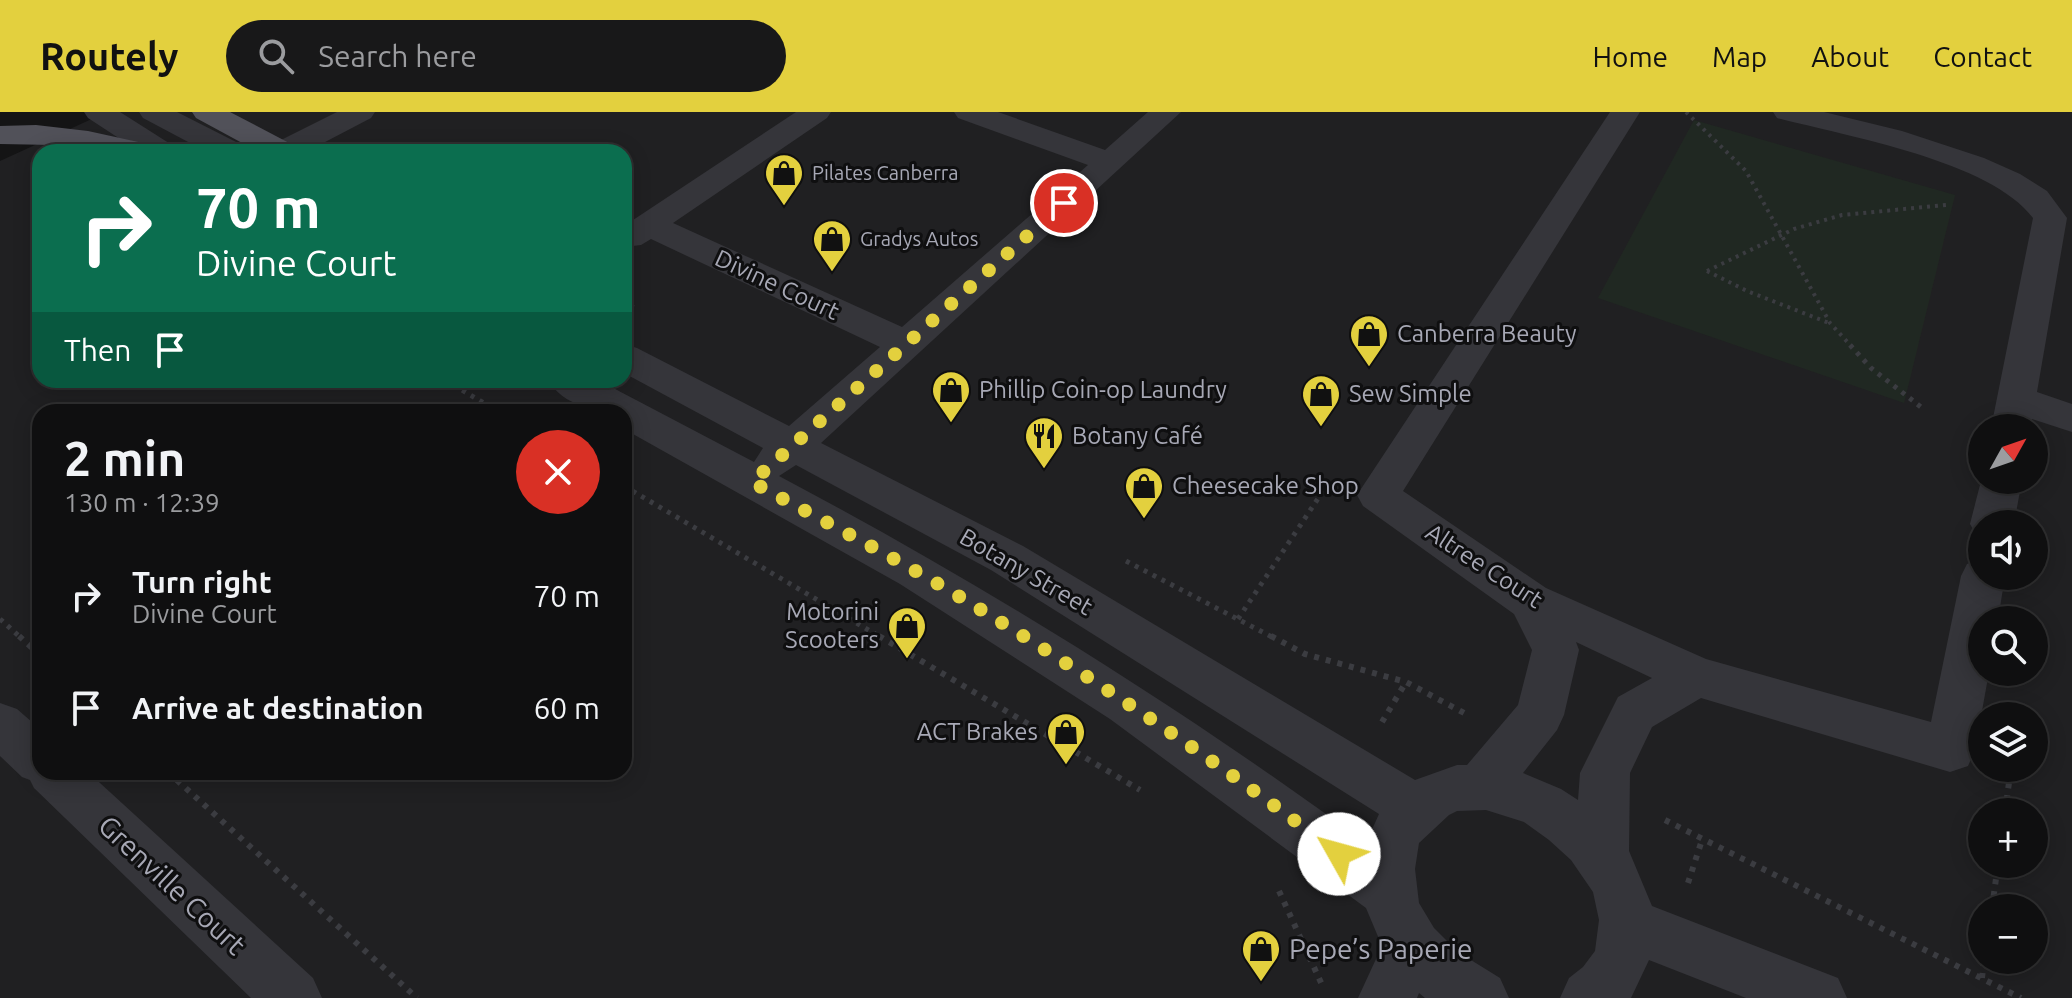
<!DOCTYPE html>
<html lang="en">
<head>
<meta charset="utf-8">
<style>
  :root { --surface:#0f0f10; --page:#181819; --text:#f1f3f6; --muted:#9b9c9f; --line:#2f2f30; --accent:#e3d03e }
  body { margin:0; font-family:Ubuntu,sans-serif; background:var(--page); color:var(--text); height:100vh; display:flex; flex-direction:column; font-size:30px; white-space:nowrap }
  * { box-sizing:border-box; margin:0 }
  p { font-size:26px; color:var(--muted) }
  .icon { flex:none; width:44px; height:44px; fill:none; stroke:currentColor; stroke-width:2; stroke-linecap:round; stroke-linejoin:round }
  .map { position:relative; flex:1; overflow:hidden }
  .details { position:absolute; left:32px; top:292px; width:600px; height:376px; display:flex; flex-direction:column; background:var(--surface); border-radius:24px; box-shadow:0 4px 20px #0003,0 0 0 2px var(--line) }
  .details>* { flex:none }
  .top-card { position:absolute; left:32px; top:32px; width:600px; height:244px; border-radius:24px; box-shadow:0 4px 20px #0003,0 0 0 2px var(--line); background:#0b6e4f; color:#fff; overflow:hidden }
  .needle { width:52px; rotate:50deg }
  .fabs { position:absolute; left:1968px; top:302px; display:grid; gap:16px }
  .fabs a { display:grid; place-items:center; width:80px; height:80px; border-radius:50%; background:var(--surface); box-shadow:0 4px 20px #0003,0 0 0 2px var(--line); font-size:40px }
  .pin { position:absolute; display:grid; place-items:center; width:68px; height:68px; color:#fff; margin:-34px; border:4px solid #fff; border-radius:50%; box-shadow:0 2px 8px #0007 }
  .me { position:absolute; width:88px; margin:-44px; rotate:308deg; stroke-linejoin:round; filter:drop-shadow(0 0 6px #0008) }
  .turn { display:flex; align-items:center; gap:28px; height:168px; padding:0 32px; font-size:36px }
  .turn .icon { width:104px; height:104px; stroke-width:2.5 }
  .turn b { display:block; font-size:56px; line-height:68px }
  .then { display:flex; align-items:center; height:76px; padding:0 32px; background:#0003; gap:16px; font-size:30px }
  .round { display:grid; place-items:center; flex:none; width:84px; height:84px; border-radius:42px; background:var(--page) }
  .head { display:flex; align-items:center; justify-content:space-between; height:136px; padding:0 32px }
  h1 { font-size:48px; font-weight:600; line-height:60px }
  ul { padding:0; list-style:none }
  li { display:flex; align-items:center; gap:24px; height:112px; padding:0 32px }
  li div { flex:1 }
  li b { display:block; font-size:30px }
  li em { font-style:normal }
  header { display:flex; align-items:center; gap:48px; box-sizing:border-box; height:112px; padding:0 40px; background:var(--accent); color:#111 }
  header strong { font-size:38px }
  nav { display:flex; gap:44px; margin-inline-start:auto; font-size:28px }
  .search { width:560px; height:72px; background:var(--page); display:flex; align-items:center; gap:20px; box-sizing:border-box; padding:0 28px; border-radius:44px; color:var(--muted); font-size:30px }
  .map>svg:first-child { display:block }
  .built { fill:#202022; fill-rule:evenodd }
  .green { fill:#202822 }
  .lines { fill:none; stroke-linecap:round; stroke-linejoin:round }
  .path-far2 { stroke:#3b3c41; stroke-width:4; stroke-dasharray:3 5; stroke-linecap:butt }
  .path-far1 { stroke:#3b3c41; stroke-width:5; stroke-dasharray:4 6; stroke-linecap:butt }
  .path { stroke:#3b3c41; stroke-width:6; stroke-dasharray:5 7; stroke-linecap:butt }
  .minor { fill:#35353a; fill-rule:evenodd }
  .major { fill:#515159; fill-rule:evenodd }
  .route { stroke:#e3d03e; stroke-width:14; stroke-dasharray:0 25.2 }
  .labels { text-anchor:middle; stroke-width:6; stroke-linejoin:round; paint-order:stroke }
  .far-poi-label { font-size:20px; fill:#a7a8b5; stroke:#0f0f10; text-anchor:start }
  .street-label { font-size:24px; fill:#a7a8b5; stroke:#0f0f10 }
  .poi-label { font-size:24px; fill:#a7a8b5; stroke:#0f0f10; text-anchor:start }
  .near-street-label { font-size:28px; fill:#a7a8b5; stroke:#0f0f10 }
  .near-poi-label { font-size:28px; fill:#a7a8b5; stroke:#0f0f10; text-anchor:start }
</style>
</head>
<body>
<header>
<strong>Routely</strong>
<div class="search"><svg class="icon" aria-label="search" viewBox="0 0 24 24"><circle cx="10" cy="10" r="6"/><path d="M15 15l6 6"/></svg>Search here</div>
<nav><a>Home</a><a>Map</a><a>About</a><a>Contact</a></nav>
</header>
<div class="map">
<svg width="2072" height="886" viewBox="0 0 2072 886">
  <rect width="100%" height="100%" fill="#141415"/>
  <path class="built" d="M 107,0 L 2072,0 L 2072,886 L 0,886 L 0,49 ZM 40,40 L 624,40 L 624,268 L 40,268 ZM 40,300 L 624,300 L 624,660 L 40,660 ZM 1982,316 L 2034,316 L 2034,368 L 1982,368 ZM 1982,412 L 2034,412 L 2034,464 L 1982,464 ZM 1982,508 L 2034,508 L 2034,560 L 1982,560 ZM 1982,604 L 2034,604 L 2034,656 L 1982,656 ZM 1982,700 L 2034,700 L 2034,752 L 1982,752 ZM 1982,796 L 2034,796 L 2034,848 L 1982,848 Z"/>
  <path class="green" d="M 1694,8 L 1955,83 L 1904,291 L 1598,186 Z"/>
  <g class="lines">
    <path class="path-far2" d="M 1686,0 L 1746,59 L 1830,211 L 1852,235
      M 1707,159 L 1794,117 L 1842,103 L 1946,93
      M 1707,159 L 1747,179 L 1829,211
      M 624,190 L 637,197"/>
    <path class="path-far1" d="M 1850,233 L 1871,256 L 1921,295
      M 445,268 L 499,300
      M 624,374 L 882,526
      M 1126,449 L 1274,526
      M 2039,456 L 2042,434
      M 0,507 L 21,526
      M 1238,507 L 1325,376"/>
    <path class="path" d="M 19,524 L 40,543
      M 879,524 L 1140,678
      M 1271,524 L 1305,542 L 1406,570 L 1466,602
      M 1382,610 L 1406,570
      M 168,660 L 417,886
      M 2005,700 L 2011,656
      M 1665,708 L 2021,886
      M 1688,771 L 1702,728
      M 1279,779 L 1323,875
      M 1992,796 L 1998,752
      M 1982,866 L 1984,848"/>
    <path class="minor" d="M 84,0 L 120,0 L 172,33 L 177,40 L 140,40 L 88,6 Z
      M 139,0 L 177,0 L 242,33 L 247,40 L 207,40 L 143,6 Z
      M 337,0 L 375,0 L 371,6 L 306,40 L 266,40 L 271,33 Z
      M 796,0 L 831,0 L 827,6 L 673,111 L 902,215 L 1088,53 L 958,6 L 954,0 L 998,0 L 1105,38 L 1148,0 L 1181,0 L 821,331 L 1023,434 L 1415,668 L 1457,653 L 1467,653 L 1518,593 L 1532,538 L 1514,502 L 1363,394 L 1357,383 L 1610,0 L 1640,0 L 1403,379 L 1546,476 L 1706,547 L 1931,610 L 1961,464 L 1967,452 L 1982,447 L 1982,464 L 2005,464 L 1998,508 L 1982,508 L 1982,560 L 1989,560 L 1975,638 L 1968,654 L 1950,660 L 1701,586 L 1652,615 L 1630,661 L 1629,739 L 1652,794 L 1838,866 L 1847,886 L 1746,886 L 1649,848 L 1631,886 L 1560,886 L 1569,866 L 1583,855 L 1595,839 L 1599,808 L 1593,780 L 1571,748 L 1549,728 L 1524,710 L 1486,698 L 1457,699 L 1449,703 L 1419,731 L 1415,757 L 1419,791 L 1434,816 L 1458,840 L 1500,866 L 1509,886 L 1425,886 L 1419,881 L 1417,886 L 1358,886 L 1382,834 L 1366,796 L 1110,607 L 900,472 L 624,317 L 624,300 C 597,300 563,294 548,268 L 598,268 L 754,350 L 763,336 L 624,261 L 624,232 L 637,236 L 789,314 L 880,235 L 651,127 L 641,133 L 624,135 L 624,114 ZM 796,353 L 991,458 L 1379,702 L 1366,731 C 1179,594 983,472 779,364 ZM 1576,530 L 1652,566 L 1618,585 L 1580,661 L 1578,688 L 1561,677 L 1523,661 L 1557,618 L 1564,603 L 1579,538 Z
      M 1773,0 L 1824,0 L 1902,19 L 1984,46 L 2020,62 L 2047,79 L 2067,106 L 2037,280 L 2072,292 L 2072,320 L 2032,307 L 2031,316 L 1991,316 L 2033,106 C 1991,49 1846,24 1777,6 Z
      M 1982,365 L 1982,368 L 2022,368 L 2014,412 L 1982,412 L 1982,425 L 1977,424 L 1970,412 Z
      M 0,591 L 17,597 L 40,617 L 40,660 L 88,660 L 313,866 L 322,886 L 251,886 L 34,676 L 30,668 L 22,665 L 0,644 Z"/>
    <path class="major" d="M 192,0 L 230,0 L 293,33 L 298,40 L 259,40 L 196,6 Z
      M 36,13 L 88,19 L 152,33 L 157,40 L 99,40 L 53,33 L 0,32 L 0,14 Z"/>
  </g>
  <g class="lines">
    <path class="route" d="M 1064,91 L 752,370 C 823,409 896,446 965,488 C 1093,566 1220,651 1339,742"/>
  </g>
  <defs>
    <symbol id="shop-pin" viewBox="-11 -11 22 30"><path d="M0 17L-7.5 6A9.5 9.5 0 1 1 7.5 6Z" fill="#e3d03e" stroke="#0f0f10"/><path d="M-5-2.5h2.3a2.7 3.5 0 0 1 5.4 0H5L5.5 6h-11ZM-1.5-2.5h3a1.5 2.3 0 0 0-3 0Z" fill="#111"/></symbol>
    <symbol id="restaurant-pin" viewBox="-11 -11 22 30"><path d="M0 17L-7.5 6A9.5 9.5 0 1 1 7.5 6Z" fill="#e3d03e" stroke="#0f0f10"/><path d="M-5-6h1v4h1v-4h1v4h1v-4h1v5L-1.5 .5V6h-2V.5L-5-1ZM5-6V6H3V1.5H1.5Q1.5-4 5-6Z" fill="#111"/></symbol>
  </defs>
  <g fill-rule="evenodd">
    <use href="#shop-pin" x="762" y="39" width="44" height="60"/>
    <use href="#shop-pin" x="810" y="105" width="44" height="60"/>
    <use href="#shop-pin" x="1347" y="200" width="44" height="60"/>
    <use href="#shop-pin" x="929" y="256" width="44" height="60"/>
    <use href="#shop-pin" x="1299" y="260" width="44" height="60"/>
    <use href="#restaurant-pin" x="1022" y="302" width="44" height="60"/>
    <use href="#shop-pin" x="1122" y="352" width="44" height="60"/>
    <use href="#shop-pin" x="885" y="492" width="44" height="60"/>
    <use href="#shop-pin" x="1044" y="598" width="44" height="60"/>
    <use href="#shop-pin" x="1239" y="815" width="44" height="60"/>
  </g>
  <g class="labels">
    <g class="far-poi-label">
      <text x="812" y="68">Pilates Canberra</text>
      <text x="860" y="134">Gradys Autos</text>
    </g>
    <g class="street-label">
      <text transform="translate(777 173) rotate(25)" y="8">Divine Court</text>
      <text transform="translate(1484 454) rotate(33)" y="8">Altree Court</text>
      <text transform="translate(1026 460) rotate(30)" y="8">Botany Street</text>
    </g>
    <g class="poi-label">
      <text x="1397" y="230">Canberra Beauty</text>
      <text x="979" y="286">Phillip Coin-op Laundry</text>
      <text x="1349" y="290">Sew Simple</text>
      <text x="1072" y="332">Botany Café</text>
      <text x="1172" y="382">Cheesecake Shop</text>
      <text x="879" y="508" text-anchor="end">Motorini<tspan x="879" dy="28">Scooters</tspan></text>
      <text x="1038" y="628" text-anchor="end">ACT Brakes</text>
    </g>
    <g class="near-street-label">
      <text transform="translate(172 773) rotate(43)" y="10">Grenville Court</text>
    </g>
    <g class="near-poi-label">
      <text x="1289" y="847">Pepe’s Paperie</text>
    </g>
  </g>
</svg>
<div class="fabs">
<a><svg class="needle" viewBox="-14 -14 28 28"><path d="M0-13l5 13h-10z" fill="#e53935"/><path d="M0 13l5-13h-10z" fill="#9b9c9f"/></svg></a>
<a><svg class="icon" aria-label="sound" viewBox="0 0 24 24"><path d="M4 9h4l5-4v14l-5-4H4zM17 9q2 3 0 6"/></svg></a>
<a><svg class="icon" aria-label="search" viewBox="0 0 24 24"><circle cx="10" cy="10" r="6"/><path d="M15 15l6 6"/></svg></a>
<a><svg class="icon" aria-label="layers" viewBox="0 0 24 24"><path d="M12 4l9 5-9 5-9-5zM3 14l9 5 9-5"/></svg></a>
<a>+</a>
<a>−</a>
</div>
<div class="pin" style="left:1064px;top:91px;background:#d93025"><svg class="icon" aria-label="arrive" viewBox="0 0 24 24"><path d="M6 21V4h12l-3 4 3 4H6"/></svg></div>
<svg class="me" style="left:1339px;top:742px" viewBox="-20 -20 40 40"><circle r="19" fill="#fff"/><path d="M0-13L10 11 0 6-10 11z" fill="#e3d03e"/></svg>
<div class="top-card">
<div class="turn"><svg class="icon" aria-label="right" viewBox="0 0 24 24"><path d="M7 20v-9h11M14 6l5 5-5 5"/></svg><div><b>70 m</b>Divine Court</div></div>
<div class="then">Then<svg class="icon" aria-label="arrive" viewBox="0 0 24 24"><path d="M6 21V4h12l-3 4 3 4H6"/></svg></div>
</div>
<section class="details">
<div class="head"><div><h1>2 min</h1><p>130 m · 12:39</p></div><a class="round" style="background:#d93025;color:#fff"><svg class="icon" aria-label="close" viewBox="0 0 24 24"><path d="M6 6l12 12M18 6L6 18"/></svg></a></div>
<ul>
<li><svg class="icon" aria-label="right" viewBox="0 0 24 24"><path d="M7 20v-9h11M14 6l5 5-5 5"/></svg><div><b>Turn right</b><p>Divine Court</p></div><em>70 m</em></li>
<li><svg class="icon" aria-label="arrive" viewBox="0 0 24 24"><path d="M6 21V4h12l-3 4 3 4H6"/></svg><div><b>Arrive at destination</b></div><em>60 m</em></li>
</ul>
</section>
</div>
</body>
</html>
